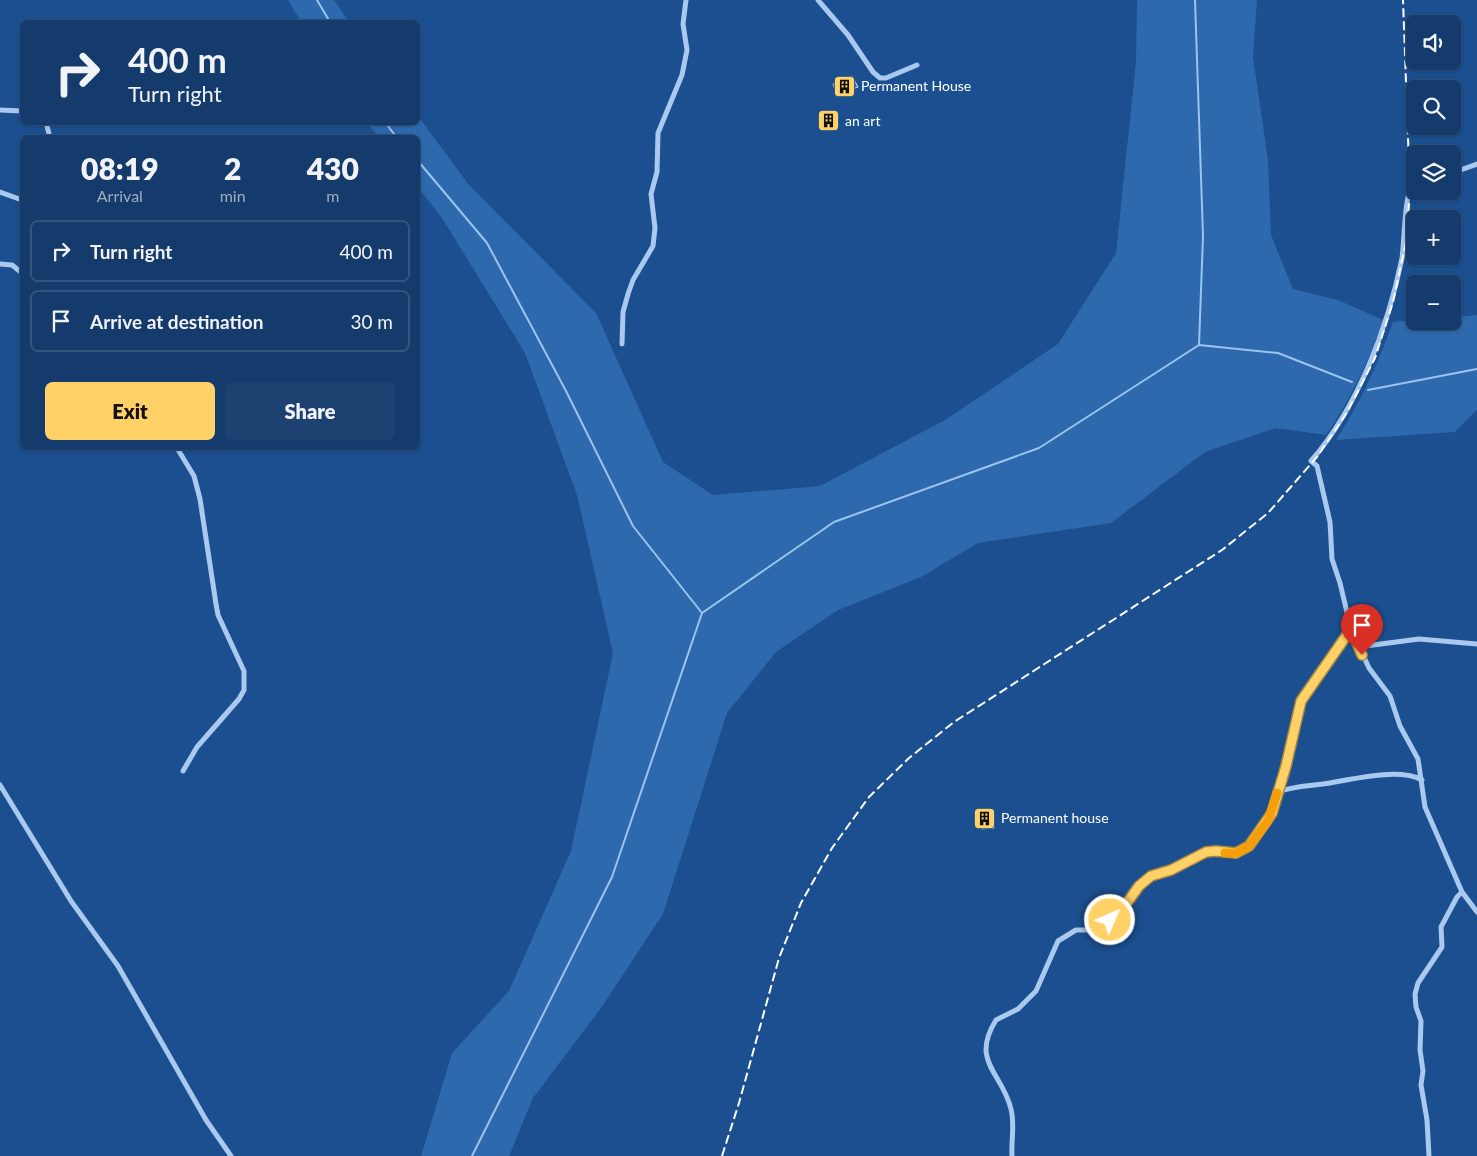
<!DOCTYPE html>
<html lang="en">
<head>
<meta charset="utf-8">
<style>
  :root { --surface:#143b6b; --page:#1d4271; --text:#f1f3f6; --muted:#9dadc1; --line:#33557e; --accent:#ffd166 }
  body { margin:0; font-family:Lato,sans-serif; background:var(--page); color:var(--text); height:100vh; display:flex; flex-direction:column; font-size:19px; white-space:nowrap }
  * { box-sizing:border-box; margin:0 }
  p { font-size:16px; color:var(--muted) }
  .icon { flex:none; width:28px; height:28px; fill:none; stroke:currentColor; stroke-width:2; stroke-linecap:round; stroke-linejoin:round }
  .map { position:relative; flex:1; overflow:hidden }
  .panel { position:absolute; left:20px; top:135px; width:400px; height:315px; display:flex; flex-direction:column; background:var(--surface); border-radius:8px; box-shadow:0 1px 4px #0004,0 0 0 1px var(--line) }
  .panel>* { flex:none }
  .guide { position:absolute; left:20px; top:20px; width:400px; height:105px; border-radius:8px; box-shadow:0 1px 4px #0004,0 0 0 1px var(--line); background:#143b6b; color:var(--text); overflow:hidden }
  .controls { position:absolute; left:1406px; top:15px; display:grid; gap:10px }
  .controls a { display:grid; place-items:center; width:55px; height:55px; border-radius:8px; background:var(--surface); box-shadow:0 1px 4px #0004,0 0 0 1px var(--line); font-size:25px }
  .pin { position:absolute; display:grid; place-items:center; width:42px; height:42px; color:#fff; margin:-51px -21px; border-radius:50% 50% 50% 0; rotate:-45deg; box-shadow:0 0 5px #0007 }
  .pin .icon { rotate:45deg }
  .me { position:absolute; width:55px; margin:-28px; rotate:45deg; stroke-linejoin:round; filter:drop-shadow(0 0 4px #0008) }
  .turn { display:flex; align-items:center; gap:18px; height:105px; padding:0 25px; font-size:22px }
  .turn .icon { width:65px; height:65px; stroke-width:2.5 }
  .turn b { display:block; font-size:35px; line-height:42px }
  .eta { display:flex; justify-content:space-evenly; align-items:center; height:85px; text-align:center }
  .eta b { font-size:30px; font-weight:800; line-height:35px }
  .cta { display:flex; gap:10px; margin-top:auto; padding:10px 25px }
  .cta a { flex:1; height:58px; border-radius:8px; background:var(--accent); color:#111; font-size:20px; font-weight:800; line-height:58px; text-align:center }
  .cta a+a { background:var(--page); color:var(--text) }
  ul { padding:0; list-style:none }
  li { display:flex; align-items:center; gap:15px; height:62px; margin:0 10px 8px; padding:0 15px; border:2px solid var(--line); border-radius:8px }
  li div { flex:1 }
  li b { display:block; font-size:19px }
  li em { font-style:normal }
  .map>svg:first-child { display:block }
  .green { fill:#2e69ad }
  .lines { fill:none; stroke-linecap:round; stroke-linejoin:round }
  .stream { stroke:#9cc4f0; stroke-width:2 }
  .building { fill:#4478b7; stroke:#cfe3fa }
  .minor { stroke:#a9c9ee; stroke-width:5 }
  .rail { stroke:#fff; stroke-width:2; stroke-dasharray:9 4; stroke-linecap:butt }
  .route-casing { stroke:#a68842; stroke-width:12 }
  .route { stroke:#ffd166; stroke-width:9 }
  .slow { stroke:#f59e0b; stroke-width:9 }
  .labels { text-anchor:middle; stroke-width:5; stroke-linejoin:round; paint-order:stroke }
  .poi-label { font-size:14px; fill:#fff; stroke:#1b4f8f; text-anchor:start }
</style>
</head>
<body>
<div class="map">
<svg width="1477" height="1156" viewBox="0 0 1477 1156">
  <rect width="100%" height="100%" fill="#1b4f8f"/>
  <path class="green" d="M 288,0 L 334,0 L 349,22 L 301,22 Z
    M 1137,0 L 1257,0 L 1253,57 L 1268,160 L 1271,235 L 1293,289 L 1338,300 L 1383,320 C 1369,361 1351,399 1326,435 L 1276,428 L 1205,452 L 1111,523 L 978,543 L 921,577 L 838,610 L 776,652 L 727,713 L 663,914 L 601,1008 L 533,1098 L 509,1156 L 421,1156 L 452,1053 L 509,991 L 571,851 L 613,653 L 577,495 L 525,353 L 442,218 L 418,187 L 418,138 L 379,137 L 367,123 L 418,122 L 418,116 L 469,185 L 596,313 L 663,462 L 713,495 L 820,486 L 945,420 L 1058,344 L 1116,253 L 1136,62 Z
    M 1477,315 L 1477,410 L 1455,432 L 1336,440 C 1360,403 1378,364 1393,322 L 1415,320 L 1452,321 L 1453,317 Z"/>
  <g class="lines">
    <path class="stream" d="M 317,0 L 330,22
      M 1195,0 L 1203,236 L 1199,345
      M 385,122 L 397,138
      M 418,161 L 487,243 L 566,391 L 633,526 L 702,613
      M 1368,390 L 1477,369
      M 472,1156 L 612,877 L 702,613 L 834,522 L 1039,448 L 1199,345 L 1278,353 L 1352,382"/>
  </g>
  <path class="building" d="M 852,76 L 858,87 L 837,95 L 833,84 Z
    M 981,812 L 988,812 L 989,823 L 994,823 L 994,828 L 982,829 Z"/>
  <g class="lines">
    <path class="minor" d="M 818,0 L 848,35 L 873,72 L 880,78 L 886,78 L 917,65
      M 0,110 L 22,111
      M 46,122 L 50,138
      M 1452,173 L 1477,164
      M 1415,189 C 1413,190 1410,192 1409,194 C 1405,200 1404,246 1402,258 C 1388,327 1358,407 1311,461 L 1317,466 L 1330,522 L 1332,559 L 1340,583 L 1351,629 L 1369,668 L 1390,696 L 1400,726 L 1418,759 L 1425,807 L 1462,892 L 1477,912
      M 0,192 L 22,200
      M 0,264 L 12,265 L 22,273
      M 622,344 L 623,312 L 628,294 L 633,280 L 653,246 L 655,228 L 651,194 L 657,172 L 658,133 L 682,75 L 687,50 L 683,24 L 686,0
      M 177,448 L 194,476 L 200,499 L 216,604 L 218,615 L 244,671 L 244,690 L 239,699 L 197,747 L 183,771
      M 1358,647 L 1419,639 L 1477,644
      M 0,785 L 71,901 L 118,966 L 206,1120 L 231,1156
      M 1278,792 L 1286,766 L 1301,701 L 1351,629
      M 1012,1156 C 1011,1140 1015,1125 1011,1109 C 1002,1072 970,1062 996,1020 L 1018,1009 L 1036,991 L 1058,941 L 1076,930 L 1094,930 L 1101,927 L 1117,913 L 1146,880 L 1206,852 L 1216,851 L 1237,853 L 1244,851 L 1268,821 L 1278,792 C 1293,786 1307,786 1323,784 C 1350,780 1398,767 1422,780
      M 1429,1156 L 1427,1120 L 1421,1085 L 1423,1071 L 1420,1050 L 1421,1021 L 1416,1007 L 1415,994 L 1418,983 L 1442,947 L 1441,927 L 1457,897 L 1462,892"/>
    <path class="rail" d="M 722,1156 L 739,1103 L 779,958 L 801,903 L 832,848 L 869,797 L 909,758 L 954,722 L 1222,550 L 1268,513 L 1317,457 L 1346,414 L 1375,358 L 1393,302 L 1406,242 L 1410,192 L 1403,0"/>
  </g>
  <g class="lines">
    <defs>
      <path id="route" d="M 1110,920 L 1129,900 L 1139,886 L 1151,876 L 1171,870 L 1206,852 L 1216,851 L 1236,853 L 1249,846 L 1272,813 L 1286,766 L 1301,701 L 1351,629 L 1362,655"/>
    </defs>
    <use href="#route" class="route-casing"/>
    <use href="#route" class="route"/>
    <path class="slow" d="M 1225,853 L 1236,853 L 1249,846 L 1268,821 L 1277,793"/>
  </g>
  <defs>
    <symbol id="building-square" viewBox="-11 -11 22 22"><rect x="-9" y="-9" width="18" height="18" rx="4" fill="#ffd166" stroke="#1b4f8f"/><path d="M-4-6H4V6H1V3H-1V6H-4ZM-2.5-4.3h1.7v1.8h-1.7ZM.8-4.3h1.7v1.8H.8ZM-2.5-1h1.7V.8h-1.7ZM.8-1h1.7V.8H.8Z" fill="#111"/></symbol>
  </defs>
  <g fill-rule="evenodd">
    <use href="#building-square" x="832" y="74" width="25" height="25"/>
    <use href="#building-square" x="816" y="108" width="25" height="25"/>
    <use href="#building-square" x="972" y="806" width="25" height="25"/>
  </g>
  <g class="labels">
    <g class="poi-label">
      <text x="861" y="91">Permanent House</text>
      <text x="845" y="126">an art</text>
      <text x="1001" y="823">Permanent house</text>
    </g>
  </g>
</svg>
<div class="controls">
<a><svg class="icon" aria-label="sound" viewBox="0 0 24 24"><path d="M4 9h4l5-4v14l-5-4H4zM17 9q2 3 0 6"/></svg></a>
<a><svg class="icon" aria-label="search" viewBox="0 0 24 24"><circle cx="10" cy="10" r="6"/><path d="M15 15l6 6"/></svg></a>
<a><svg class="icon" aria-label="layers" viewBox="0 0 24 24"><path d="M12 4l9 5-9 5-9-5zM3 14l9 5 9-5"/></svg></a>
<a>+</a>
<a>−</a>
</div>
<div class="pin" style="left:1362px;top:655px;background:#d93025"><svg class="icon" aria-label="arrive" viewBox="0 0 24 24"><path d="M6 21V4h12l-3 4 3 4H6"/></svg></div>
<svg class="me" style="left:1110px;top:920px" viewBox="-20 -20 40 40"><circle r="17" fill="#ffd166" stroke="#fff" stroke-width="3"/><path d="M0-11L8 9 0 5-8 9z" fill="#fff"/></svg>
<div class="guide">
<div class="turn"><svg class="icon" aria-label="right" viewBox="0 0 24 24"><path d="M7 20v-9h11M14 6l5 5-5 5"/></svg><div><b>400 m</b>Turn right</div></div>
</div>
<section class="panel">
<div class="eta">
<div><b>08:19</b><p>Arrival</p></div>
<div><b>2</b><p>min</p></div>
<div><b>430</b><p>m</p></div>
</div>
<ul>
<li><svg class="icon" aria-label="right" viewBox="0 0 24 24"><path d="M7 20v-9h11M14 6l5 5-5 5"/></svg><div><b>Turn right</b></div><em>400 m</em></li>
<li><svg class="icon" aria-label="arrive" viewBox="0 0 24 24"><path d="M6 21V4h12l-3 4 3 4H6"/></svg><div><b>Arrive at destination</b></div><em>30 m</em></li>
</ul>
<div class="cta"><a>Exit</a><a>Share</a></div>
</section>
</div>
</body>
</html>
